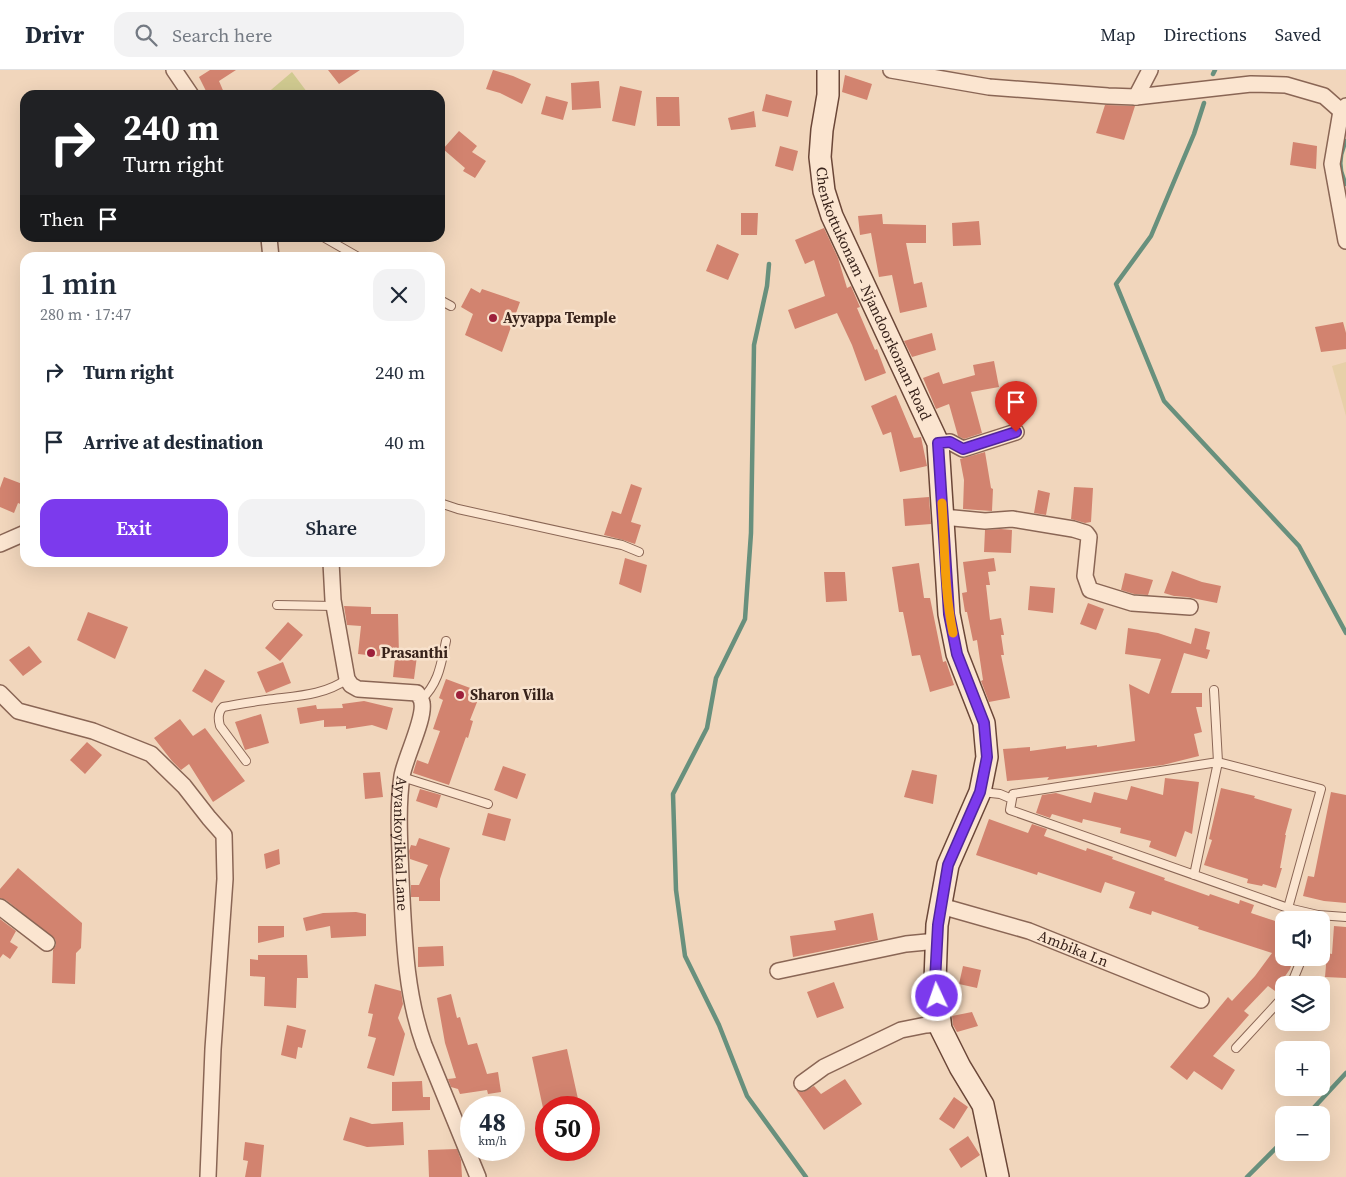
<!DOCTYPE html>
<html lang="en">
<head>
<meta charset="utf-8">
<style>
  :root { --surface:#fff; --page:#f2f2f3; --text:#1f2937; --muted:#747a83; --line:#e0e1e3; --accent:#7c3aed }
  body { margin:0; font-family:"Source Serif 4",serif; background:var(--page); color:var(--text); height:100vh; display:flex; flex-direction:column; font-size:19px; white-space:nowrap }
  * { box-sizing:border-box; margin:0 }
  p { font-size:16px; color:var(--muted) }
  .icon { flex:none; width:28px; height:28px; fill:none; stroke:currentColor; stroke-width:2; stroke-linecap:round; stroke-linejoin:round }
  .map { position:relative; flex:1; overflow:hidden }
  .side { position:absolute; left:20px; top:182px; width:425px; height:315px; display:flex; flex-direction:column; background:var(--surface); border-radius:15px; box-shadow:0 5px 20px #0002 }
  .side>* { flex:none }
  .banner { position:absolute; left:20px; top:20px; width:425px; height:152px; border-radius:15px; box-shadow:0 5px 20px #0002; background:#202124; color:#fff; overflow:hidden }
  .tools { position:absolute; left:1275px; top:841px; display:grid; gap:10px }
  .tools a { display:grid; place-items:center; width:55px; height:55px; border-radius:10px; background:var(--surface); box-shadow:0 5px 20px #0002; font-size:25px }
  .speed { position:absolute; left:460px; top:1026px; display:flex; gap:10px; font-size:25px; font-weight:700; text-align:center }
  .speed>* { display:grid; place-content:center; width:65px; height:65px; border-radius:50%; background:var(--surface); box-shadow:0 5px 20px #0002; line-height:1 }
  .speed small { font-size:12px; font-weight:400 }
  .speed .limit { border:8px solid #d22; background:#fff; color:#111 }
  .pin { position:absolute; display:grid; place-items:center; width:42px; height:42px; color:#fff; margin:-51px -21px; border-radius:50% 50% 50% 0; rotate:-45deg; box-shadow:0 0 5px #0007 }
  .pin .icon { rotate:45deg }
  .me { position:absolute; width:55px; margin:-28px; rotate:357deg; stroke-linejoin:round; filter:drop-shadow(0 0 4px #0008) }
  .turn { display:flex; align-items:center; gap:18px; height:105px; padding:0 20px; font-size:22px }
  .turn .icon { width:65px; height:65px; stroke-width:2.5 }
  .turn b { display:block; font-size:35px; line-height:42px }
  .then { display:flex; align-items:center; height:48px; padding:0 20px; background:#0003; gap:10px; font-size:19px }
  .round { display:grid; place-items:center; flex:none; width:52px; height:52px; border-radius:15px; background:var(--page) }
  .summary { display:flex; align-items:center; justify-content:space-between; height:85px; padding:0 20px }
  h1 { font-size:30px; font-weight:600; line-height:38px }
  .primary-button { display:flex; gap:10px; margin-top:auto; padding:10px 20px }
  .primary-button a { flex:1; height:58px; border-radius:15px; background:var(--accent); color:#fff; font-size:20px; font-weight:600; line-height:58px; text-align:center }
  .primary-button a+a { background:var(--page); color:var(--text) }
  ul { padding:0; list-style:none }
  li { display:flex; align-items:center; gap:15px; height:70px; padding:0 20px }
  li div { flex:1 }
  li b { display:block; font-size:19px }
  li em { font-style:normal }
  header { display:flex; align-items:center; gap:30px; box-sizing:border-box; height:70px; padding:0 25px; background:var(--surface); border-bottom:1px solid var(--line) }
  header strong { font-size:24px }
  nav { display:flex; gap:28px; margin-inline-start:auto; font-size:18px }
  .search { width:350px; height:45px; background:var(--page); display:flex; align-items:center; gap:12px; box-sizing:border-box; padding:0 18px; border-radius:15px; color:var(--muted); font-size:19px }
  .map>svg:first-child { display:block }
  .farmland { fill:#e7d0a9 }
  .green { fill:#d0ca90 }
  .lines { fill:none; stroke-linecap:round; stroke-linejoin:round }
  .stream { stroke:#68907d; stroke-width:4.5 }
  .building { fill:#d2836f }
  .service-casing { stroke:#8a6655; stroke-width:10 }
  .minor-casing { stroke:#8a6655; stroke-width:18 }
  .secondary-casing { stroke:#6b4738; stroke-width:24 }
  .service { stroke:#fbe5d0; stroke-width:8 }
  .minor { stroke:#fbe5d0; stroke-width:15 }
  .secondary { stroke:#fbe5d0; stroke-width:21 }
  .route-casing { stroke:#51269a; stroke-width:12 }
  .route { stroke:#7c3aed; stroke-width:9 }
  .slow { stroke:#f59e0b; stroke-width:9 }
  .poi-dot { fill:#9d203b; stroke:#f8e2cd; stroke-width:2 }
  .labels { text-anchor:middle; stroke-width:5; stroke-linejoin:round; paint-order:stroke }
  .street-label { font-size:15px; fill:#38231b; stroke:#f8e2cd }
  .poi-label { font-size:15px; font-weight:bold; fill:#38231b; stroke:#f8e2cd; text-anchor:start }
</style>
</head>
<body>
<header>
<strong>Drivr</strong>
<div class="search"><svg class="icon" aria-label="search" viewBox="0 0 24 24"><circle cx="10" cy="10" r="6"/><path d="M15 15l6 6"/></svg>Search here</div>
<nav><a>Map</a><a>Directions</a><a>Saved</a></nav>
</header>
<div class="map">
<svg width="1346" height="1107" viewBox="0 0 1346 1107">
  <rect width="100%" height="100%" fill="#f1d6bc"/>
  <path class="farmland" d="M 1346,292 L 1346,346 L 1332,296 Z"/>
  <path class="green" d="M 292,2 L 307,22 L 304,25 L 265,25 Z"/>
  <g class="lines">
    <path class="stream" d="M 1213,4 L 1215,0
      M 1204,33 L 1194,64 L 1151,166 L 1116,214 L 1164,331 L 1299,476 L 1346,563
      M 1346,71 C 1339,85 1338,100 1346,114
      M 769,194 L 767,216 L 754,275 L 751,463 L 745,549 L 716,608 L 707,658 L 673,724 L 676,820 L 685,886 L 719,955 L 747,1026 L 806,1107
      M 1307,1045 L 1346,1003
      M 1247,1107 L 1284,1070"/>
  </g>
  <path class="building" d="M 210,0 L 236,0 L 219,11 L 225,25 L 208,25 L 199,7 Z
    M 328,0 L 360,0 L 339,14 Z
    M 493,0 L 513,6 L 531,14 L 522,34 L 500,23 L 486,19 Z
    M 845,5 L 872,14 L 867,30 L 842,22 Z
    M 599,11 L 601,38 L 572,40 L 571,13 Z
    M 620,16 L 642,21 L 635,56 L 612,51 Z
    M 766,24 L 792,31 L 788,47 L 762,41 Z
    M 546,26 L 568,32 L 563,50 L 541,44 Z
    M 656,27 L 679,27 L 680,56 L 657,56 Z
    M 1105,35 L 1135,36 L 1124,70 L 1096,63 Z
    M 754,41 L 756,57 L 731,60 L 728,48 Z
    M 459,61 L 477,76 L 472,82 L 486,91 L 475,108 L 463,101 L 465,98 L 443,79 Z
    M 1293,72 L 1317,76 L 1316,99 L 1290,95 Z
    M 780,76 L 798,81 L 793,101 L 775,96 Z
    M 741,143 L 758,143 L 757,165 L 741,165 Z
    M 882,144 L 883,154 L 926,155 L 926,173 L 906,173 L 914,214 L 922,212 L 927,237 L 900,243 L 892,205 L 879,207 L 871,163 L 860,165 L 858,146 Z
    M 979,151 L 981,175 L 953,176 L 952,153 Z
    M 824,158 L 838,188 L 847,218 L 851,216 L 860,237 L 857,238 L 875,280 L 877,279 L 886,303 L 865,311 L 852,275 L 837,243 L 795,259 L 788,240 L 825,226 L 814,190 L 805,194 L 795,170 Z
    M 717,174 L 739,184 L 728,210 L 706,201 Z
    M 471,218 L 480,223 L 482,219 L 520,232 L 502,282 L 465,265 L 473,244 L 461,237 Z
    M 1343,252 L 1346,263 L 1346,279 L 1321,282 L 1315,257 Z
    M 932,263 L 936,280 L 912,287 L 904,271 Z
    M 994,291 L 999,317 L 971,322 L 982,363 L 964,369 L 958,366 L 949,334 L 936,339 L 923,308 L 939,302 L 943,314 L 975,305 L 973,295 Z
    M 896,325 L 914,368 L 921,367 L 927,396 L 900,402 L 891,362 L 883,365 L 871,336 Z
    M 985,382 L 991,418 L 993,419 L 992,441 L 963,439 L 964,410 L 960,389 Z
    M 4,407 L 25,415 L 25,436 L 18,433 L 14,443 L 0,437 L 0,418 Z
    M 631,414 L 642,418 L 631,452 L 641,455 L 635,474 L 623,470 L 604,465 L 612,441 L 621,444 Z
    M 1074,417 L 1093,418 L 1091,452 L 1085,453 L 1071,449 Z
    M 1038,420 L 1050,423 L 1046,445 L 1034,443 Z
    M 929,427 L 931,454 L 905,456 L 903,429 Z
    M 1001,459 L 1012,460 L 1011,483 L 984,482 L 985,460 Z
    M 625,488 L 647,495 L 641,523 L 619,514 Z
    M 994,488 L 996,501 L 988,502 L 990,515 L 986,515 L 990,550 L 1001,548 L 1004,565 L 1001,565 L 1004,585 L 1001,585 L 1010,628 L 989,632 L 981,611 L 983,610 L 977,570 L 973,571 L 967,542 L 965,542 L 962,523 L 967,522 L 963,492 Z
    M 919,493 L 924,528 L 930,528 L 943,592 L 946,591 L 954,615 L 930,622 L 920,585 L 912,586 L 903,542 L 899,542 L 892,497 Z
    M 1172,501 L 1202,512 L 1221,516 L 1217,533 L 1187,527 L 1174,526 L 1164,523 Z
    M 824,502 L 845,502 L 847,531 L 826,532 Z
    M 1125,503 L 1153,510 L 1148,525 L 1134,524 L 1121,520 Z
    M 1030,516 L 1055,518 L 1053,543 L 1028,540 Z
    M 1088,533 L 1104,539 L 1096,560 L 1080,554 Z
    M 344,536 L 371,537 L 371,544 L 398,544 L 399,585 L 417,586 L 414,609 L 393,607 L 395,588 L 358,584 L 361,556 L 347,555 Z
    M 88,542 L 128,557 L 115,589 L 77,570 Z
    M 288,552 L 303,565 L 280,591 L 265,578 Z
    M 1128,558 L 1158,563 L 1191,574 L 1195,558 L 1210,562 L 1206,579 L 1210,580 L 1207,589 L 1184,583 L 1171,623 L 1202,623 L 1202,637 L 1196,637 L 1202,662 L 1194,664 L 1199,686 L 1163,695 L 1078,706 L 1047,710 L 1049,707 L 1007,711 L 1003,679 L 1030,677 L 1030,681 L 1066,676 L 1066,679 L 1097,675 L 1097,677 L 1135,671 L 1129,614 L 1149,624 L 1161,589 L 1125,584 Z
    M 29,576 L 42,592 L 23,606 L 9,590 Z
    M 283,592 L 291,613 L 266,623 L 257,602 Z
    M 205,599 L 225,611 L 212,633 L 192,621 Z
    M 446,609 L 481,622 L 470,650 L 473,651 L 468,668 L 466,667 L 449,715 L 413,703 L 417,690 L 428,694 L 440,661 L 433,659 L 443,630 L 439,628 Z
    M 364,631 L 393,638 L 387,660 L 372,655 L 346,659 L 346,656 L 324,657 L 324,650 L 300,654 L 297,638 L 316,635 L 317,639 L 343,638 L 342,634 Z
    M 261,644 L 269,673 L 245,680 L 235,652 Z
    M 180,649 L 193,666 L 205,658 L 245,711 L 213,732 L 189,694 L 181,700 L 172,691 L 154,668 Z
    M 87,672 L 102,685 L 85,704 L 70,690 Z
    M 503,696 L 526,704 L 517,729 L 494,720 Z
    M 912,700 L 937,705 L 933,734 L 904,727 Z
    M 380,702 L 383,727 L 365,729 L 363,703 Z
    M 1165,708 L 1199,712 L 1192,764 L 1185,761 L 1176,787 L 1149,777 L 1151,771 L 1120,763 L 1121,758 L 1083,749 L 1082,753 L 1052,744 L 1050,748 L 1036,743 L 1042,725 L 1056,723 L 1091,733 L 1094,722 L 1127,730 L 1131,716 L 1163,725 Z
    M 1221,718 L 1255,726 L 1254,728 L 1292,739 L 1285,765 L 1286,765 L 1280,798 L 1282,798 L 1276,818 L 1263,814 L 1262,816 L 1247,813 L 1248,809 L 1204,795 L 1212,770 L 1209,769 Z
    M 420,719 L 441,725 L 437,738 L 416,731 Z
    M 1331,722 L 1346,725 L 1346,833 L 1324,831 L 1303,826 L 1308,806 L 1314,807 Z
    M 488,743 L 511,749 L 505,771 L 482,765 Z
    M 989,749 L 1028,763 L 1032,754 L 1047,759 L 1044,766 L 1086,781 L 1087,778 L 1113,787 L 1112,789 L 1165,808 L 1164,810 L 1209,826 L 1210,824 L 1239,834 L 1240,830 L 1254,835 L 1251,843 L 1284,854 L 1284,888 L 1294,888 L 1290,899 L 1275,921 L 1268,916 L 1244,941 L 1249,945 L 1213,986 L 1235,1000 L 1222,1020 L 1194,1001 L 1187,1010 L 1170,997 L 1228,927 L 1232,931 L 1255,906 L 1272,883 L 1198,859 L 1199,857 L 1152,841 L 1151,845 L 1129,838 L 1135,822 L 1105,812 L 1101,823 L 1038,802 L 1037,805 L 976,785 Z
    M 419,768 L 450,778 L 440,809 L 440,831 L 419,831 L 419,827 L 411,827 L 411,815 L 419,815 L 428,795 L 410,789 L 409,781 L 411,775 L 416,776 Z
    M 279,779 L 280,794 L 266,799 L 264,784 Z
    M 18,798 L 82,853 L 81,878 L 76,883 L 75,914 L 52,913 L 53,880 L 56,875 L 55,869 L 6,830 L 0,828 L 0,819 Z
    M 356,842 L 366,844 L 366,866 L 331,868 L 330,856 L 306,861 L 303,848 L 323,843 Z
    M 873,843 L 878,870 L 793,887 L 790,866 L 836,860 L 834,851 Z
    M 0,849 L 16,861 L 10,872 L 18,877 L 10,889 L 3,884 L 0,888 Z
    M 258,856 L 284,856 L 284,867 L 258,873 Z
    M 1334,856 L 1346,857 L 1346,908 L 1325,907 L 1327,883 L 1332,884 Z
    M 443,876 L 444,896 L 418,897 L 418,877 Z
    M 258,885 L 307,885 L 308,908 L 297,908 L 296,938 L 264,936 L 265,907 L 250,906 L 250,889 L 258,890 Z
    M 963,896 L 981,900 L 977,918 L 959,914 Z
    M 834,912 L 844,938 L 817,948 L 807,922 Z
    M 375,914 L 401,921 L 403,934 L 398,948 L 405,964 L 394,1006 L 367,998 L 376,968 L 368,966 L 373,944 L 368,943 Z
    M 451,924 L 457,948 L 460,947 L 468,975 L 477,973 L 487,1004 L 498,1002 L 501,1022 L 488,1024 L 487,1020 L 460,1024 L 458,1019 L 451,1017 L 448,1009 L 456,1008 L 445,973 L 437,928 Z
    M 972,942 L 978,956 L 957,962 L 953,955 L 952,946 Z
    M 287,955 L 306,960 L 302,978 L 298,977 L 296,989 L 281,985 Z
    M 567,979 L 580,1038 L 543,1038 L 532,987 Z
    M 845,1009 L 862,1034 L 824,1060 L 796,1020 L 803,1022 L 814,1016 L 821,1024 Z
    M 422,1011 L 423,1027 L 430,1027 L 430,1040 L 392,1041 L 392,1012 Z
    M 954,1027 L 968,1037 L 954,1059 L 939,1049 Z
    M 350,1047 L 372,1054 L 403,1052 L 404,1075 L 367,1077 L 343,1070 Z
    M 968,1066 L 980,1085 L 961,1098 L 949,1079 Z
    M 245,1072 L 264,1075 L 261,1107 L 245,1107 L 248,1091 L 243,1090 Z
    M 457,1079 L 461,1090 L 462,1107 L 429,1107 L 428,1080 Z"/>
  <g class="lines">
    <defs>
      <path id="service" d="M 325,168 L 360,188
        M 440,230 L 451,236
        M 440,433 L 458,439 L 622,475 L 639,482
        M 277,535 L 334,536
        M 421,630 C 439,613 441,594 446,571
        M 246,691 L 220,656 C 218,649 218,642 223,637 C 237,634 252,632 266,630 C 294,626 324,626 347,609
        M 402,707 L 488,734
        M 982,722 L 1000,724 L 1012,729 L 1013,724 L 1218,692 L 1321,719 L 1288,838 L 1010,740 L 1012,729
        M 1194,805 L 1218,692 L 1214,620
        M 1288,838 L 1318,845 L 1346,847
        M 1291,915 L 1302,888
        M 1236,978 L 1284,926"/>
      <g id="minor">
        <path d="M 174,0 L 191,25"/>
        <path d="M 891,0 L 989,17 L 1108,26 L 1136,27 L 1251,14 L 1286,15 L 1324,26 L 1341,41"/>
        <path d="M 1136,27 L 1150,0"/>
        <path d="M 1346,36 L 1341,41 L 1332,94 L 1346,171"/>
        <path d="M 269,168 L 271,188"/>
        <path d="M 938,373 L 950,372 L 963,379 L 1016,362"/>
        <path d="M 943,447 L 985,451 L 1012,449 L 1073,459 L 1086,463 L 1089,467 L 1085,506 L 1090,520 L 1132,533 L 1190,537"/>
        <path d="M 0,474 L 25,463"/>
        <path id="s1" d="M 331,492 L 333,530 L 347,609 L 351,615 L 358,619 L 417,623 C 419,626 422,630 422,633 C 425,649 405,688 402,706 C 397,739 400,777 401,809 C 404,865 405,922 424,975 L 478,1107"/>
        <path d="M 0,623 L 18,641 L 93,661 L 151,684 L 184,716 L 209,748 L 224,765 L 225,809 L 213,979 L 208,1107"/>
        <path id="s2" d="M 941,836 L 1029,861 L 1201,930"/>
        <path d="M 0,837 L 47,873"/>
        <path d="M 778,901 L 906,874 L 937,871"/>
        <path d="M 802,1013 L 824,997 L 901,960 L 926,955 L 941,954"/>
      </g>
      <g id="secondary">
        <path id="s3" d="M 828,0 L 828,25 L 822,60 L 820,87 L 824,121 L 832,146 L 938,373 L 949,544 L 957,584 L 984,653 L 987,687 L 980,722 L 948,795 L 937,855 L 935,911 L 941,959 L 960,997 L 983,1035 L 998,1107"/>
      </g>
    </defs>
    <use href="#service" class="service-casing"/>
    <use href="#minor" class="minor-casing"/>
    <use href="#secondary" class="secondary-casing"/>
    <use href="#service" class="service"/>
    <use href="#minor" class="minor"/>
    <use href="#secondary" class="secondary"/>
  </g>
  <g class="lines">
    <defs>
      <path id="route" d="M 937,926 L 935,911 L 938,855 L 948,795 L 980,722 L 987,687 L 984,653 L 957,584 L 949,544 L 938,373 L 950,372 L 963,379 L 1016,362"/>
    </defs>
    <use href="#route" class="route-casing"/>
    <use href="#route" class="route"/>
    <path class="slow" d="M 942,433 C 945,476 944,520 953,563"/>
  </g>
  <g class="poi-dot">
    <circle cx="493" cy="248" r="5"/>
    <circle cx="371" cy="583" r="5"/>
    <circle cx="460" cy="625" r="5"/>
  </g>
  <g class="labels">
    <g class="street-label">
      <text dy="5" stroke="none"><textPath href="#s3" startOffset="235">Chenkottukonam - Njandoorkonam Road</textPath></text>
      <text dy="5" stroke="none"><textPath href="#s1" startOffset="348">Ayyankoyikkal Lane</textPath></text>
      <text dy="5" stroke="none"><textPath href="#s2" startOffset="139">Ambika Ln</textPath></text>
    </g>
    <g class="poi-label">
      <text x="503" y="253">Ayyappa Temple</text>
      <text x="381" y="588">Prasanthi</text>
      <text x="470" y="630">Sharon Villa</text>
    </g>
  </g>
</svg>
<div class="tools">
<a><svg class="icon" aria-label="sound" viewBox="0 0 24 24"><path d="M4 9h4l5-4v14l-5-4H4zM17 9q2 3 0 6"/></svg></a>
<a><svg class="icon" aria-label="layers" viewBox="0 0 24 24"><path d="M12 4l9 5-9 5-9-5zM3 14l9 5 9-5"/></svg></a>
<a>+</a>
<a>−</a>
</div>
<div class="speed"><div>48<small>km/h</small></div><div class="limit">50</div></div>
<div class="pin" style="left:1016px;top:362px;background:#d93025"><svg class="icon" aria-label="arrive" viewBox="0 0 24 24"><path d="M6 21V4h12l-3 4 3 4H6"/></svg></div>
<svg class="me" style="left:937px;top:926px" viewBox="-20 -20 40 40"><circle r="17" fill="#7c3aed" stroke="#fff" stroke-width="3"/><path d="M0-11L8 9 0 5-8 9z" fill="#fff"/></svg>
<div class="banner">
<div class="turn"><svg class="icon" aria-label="right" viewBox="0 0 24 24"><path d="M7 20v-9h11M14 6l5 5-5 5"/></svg><div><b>240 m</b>Turn right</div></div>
<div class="then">Then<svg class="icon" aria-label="arrive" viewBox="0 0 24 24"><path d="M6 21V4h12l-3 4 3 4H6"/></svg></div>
</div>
<section class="side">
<div class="summary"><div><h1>1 min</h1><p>280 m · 17:47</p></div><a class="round"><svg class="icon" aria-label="close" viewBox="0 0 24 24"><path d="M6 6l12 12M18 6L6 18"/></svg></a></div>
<ul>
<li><svg class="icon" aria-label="right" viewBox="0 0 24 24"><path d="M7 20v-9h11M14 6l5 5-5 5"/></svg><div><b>Turn right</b></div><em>240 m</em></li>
<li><svg class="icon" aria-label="arrive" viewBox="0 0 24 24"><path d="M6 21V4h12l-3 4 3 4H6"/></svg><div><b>Arrive at destination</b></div><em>40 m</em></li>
</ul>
<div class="primary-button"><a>Exit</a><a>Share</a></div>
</section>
</div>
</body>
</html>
